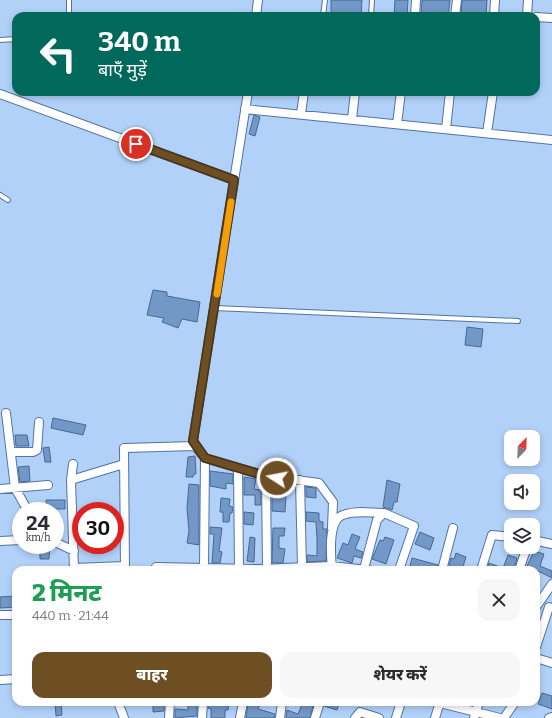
<!DOCTYPE html>
<html lang="hi">
<head>
<meta charset="utf-8">
<style>
  :root { --surface:#fff; --page:#f7f7f7; --text:#2b2b33; --muted:#7c7c81; --accent:#6d4f23 }
  body { margin:0; font-family:Bitter,"Noto Sans Devanagari",serif; background:var(--page); color:var(--text); height:100vh; display:flex; flex-direction:column; font-size:15px; white-space:nowrap }
  * { box-sizing:border-box; margin:0 }
  p { font-size:13px; color:var(--muted) }
  .icon { flex:none; width:22px; height:22px; fill:none; stroke:currentColor; stroke-width:2; stroke-linecap:round; stroke-linejoin:round }
  .map { position:relative; flex:1; overflow:hidden }
  .panel { position:absolute; left:12px; top:566px; width:528px; height:140px; display:flex; flex-direction:column; background:var(--surface); border-radius:12px; box-shadow:0 2px 6px #0003 }
  .panel>* { flex:none }
  .top-card { position:absolute; left:12px; top:12px; width:528px; height:84px; border-radius:12px; box-shadow:0 2px 6px #0003; background:#00695c; color:#fff; overflow:hidden }
  .needle { width:26px; rotate:23deg }
  .buttons { position:absolute; left:504px; top:430px; display:grid; gap:8px }
  .buttons a { display:grid; place-items:center; width:36px; height:36px; border-radius:8px; background:var(--surface); box-shadow:0 2px 6px #0003; font-size:20px }
  .speed { position:absolute; left:12px; top:502px; display:flex; gap:8px; font-size:20px; font-weight:700; text-align:center }
  .speed>* { display:grid; place-content:center; width:52px; height:52px; border-radius:50%; background:var(--surface); box-shadow:0 2px 6px #0003; line-height:1 }
  .speed small { font-size:10px; font-weight:400 }
  .speed .limit { border:6px solid #d22; background:#fff; color:#111 }
  .pin { position:absolute; display:grid; place-items:center; width:34px; height:34px; color:#fff; margin:-17px; border:2px solid #fff; border-radius:50%; box-shadow:0 1px 4px #0007 }
  .me { position:absolute; width:44px; margin:-22px; rotate:281deg; stroke-linejoin:round; filter:drop-shadow(0 0 3px #0008) }
  .turn { display:flex; align-items:center; gap:14px; height:84px; padding:0 20px; font-size:18px }
  .turn .icon { width:52px; height:52px; stroke-width:2.5 }
  .turn b { display:block; font-size:28px; line-height:34px }
  .round { display:grid; place-items:center; flex:none; width:42px; height:42px; border-radius:12px; background:var(--page) }
  .headline { display:flex; align-items:center; justify-content:space-between; height:68px; padding:0 20px }
  h1 { font-size:24px; font-weight:800; line-height:30px; color:#1e9e55 }
  .cta { display:flex; gap:8px; margin-top:auto; padding:8px 20px }
  .cta a { flex:1; height:46px; border-radius:12px; background:var(--accent); color:#fff; font-size:16px; font-weight:800; line-height:46px; text-align:center }
  .cta a+a { background:var(--page); color:var(--text) }
  .map>svg:first-child { display:block }
  .building { fill:#7398c7; stroke:#456995 }
  .lines { fill:none; stroke-linecap:round; stroke-linejoin:round }
  .lane-casing { stroke:#5174a2; stroke-width:6 }
  .street-casing { stroke:#5174a2; stroke-width:10 }
  .lane { stroke:#fff; stroke-width:4 }
  .street { stroke:#fff; stroke-width:8 }
  .route-casing { stroke:#473317; stroke-width:10 }
  .route { stroke:#6d4f23; stroke-width:7 }
  .slow { stroke:#f59e0b; stroke-width:7 }
</style>
</head>
<body>
<div class="map">
<svg width="552" height="718" viewBox="0 0 552 718">
  <rect width="100%" height="100%" fill="#b1d1f9"/>
  <path class="building" d="M 331,0 L 362,0 L 361,16 L 331,16 Z
    M 395,0 L 408,0 L 407,16 L 394,16 Z
    M 422,0 L 450,0 L 448,16 L 421,16 Z
    M 462,0 L 487,0 L 486,16 L 461,16 Z
    M 254,115 L 260,117 L 255,136 L 249,134 Z
    M 153,290 L 167,292 L 167,296 L 200,302 L 197,322 L 182,319 L 178,328 L 162,322 L 164,318 L 147,315 Z
    M 467,327 L 483,329 L 481,347 L 465,345 Z
    M 53,418 L 86,425 L 83,435 L 51,428 Z
    M 15,435 L 27,435 L 29,446 L 16,446 Z
    M 49,447 L 51,462 L 45,462 L 43,448 Z
    M 195,456 L 196,474 L 194,474 L 193,477 L 186,477 L 188,457 Z
    M 29,466 L 30,481 L 20,482 L 18,467 Z
    M 210,471 L 233,474 L 233,484 L 226,483 L 226,489 L 210,486 Z
    M 244,477 L 256,479 L 254,489 L 261,490 L 261,505 L 255,505 L 255,495 L 244,495 Z
    M 387,480 L 400,484 L 397,502 L 394,502 L 392,510 L 383,507 Z
    M 189,484 L 199,485 L 199,545 L 187,543 L 189,531 L 187,508 Z
    M 306,487 L 316,488 L 316,498 L 306,497 Z
    M 272,496 L 286,496 L 285,512 L 272,511 Z
    M 221,498 L 230,499 L 229,506 L 233,507 L 232,513 L 230,513 L 229,522 L 223,522 L 223,512 L 220,512 Z
    M 46,500 L 65,500 L 65,509 L 47,509 Z
    M 244,512 L 254,513 L 253,525 L 244,524 Z
    M 306,512 L 319,513 L 319,521 L 323,522 L 323,529 L 327,529 L 326,561 L 307,562 L 307,555 L 317,556 L 317,539 L 316,522 L 306,521 Z
    M 210,527 L 222,528 L 219,551 L 222,552 L 220,563 L 212,563 L 214,534 L 210,534 Z
    M 273,528 L 285,528 L 284,536 L 279,536 L 279,548 L 285,549 L 283,563 L 272,563 Z
    M 420,532 L 434,538 L 430,550 L 415,544 Z
    M 352,534 L 360,537 L 355,549 L 363,552 L 361,558 L 354,556 L 352,563 L 337,558 L 343,543 L 348,545 Z
    M 250,537 L 255,538 L 254,562 L 247,561 Z
    M 385,537 L 394,540 L 386,564 L 372,559 L 380,540 L 383,541 Z
    M 40,545 L 50,545 L 49,559 L 40,559 Z
    M 534,551 L 544,554 L 540,566 L 552,571 L 552,578 L 536,570 L 525,570 Z
    M 456,553 L 466,557 L 462,570 L 448,570 L 451,558 L 454,559 Z
    M 508,555 L 517,558 L 514,570 L 487,570 L 489,563 L 503,568 Z
    M 412,558 L 438,565 L 437,570 L 425,568 L 424,570 L 409,570 Z
    M 16,596 L 16,607 L 0,608 L 0,597 Z
    M 542,693 L 552,696 L 552,709 L 538,704 Z
    M 55,702 L 61,702 L 62,715 L 56,716 Z
    M 164,702 L 164,711 L 153,712 L 153,703 Z
    M 188,702 L 197,702 L 197,716 L 175,718 L 175,709 L 188,710 Z
    M 208,702 L 229,702 L 228,710 L 225,710 L 225,718 L 211,718 L 211,709 L 208,708 Z
    M 248,702 L 261,702 L 258,709 L 275,714 L 275,718 L 246,718 Z
    M 303,702 L 313,706 L 310,718 L 286,718 L 287,710 L 298,714 Z
    M 325,702 L 339,704 L 337,710 L 324,706 Z"/>
  <g class="lines">
    <defs>
      <path id="lane" d="M 69,0 L 69,16
        M 323,16 L 325,0
        M 371,16 L 372,0
        M 0,40 L 16,39
        M 0,195 L 8,200
        M 214,308 L 518,321"/>
      <path id="street" d="M 256,16 L 258,0
        M 415,16 L 416,0
        M 455,16 L 457,0
        M 494,16 L 495,0
        M 527,16 L 528,0
        M 536,17 L 552,18
        M 0,94 L 234,180
        M 245,109 L 552,140
        M 301,114 L 304,92
        M 352,119 L 355,92
        M 397,124 L 401,92
        M 446,129 L 450,92
        M 487,133 L 493,92
        M 6,413 L 15,488 L 28,511
        M 195,446 L 193,441 L 248,92
        M 11,452 L 33,452 L 37,450 L 39,422
        M 205,458 L 238,468 L 239,570
        M 73,464 L 71,480 L 74,570
        M 238,468 L 266,476 L 319,483 L 333,502 L 332,528
        M 266,476 L 267,570
        M 71,480 L 124,464
        M 300,480 L 302,567
        M 0,489 L 48,485
        M 533,540 L 552,544
        M 0,541 L 21,540
        M 55,542 L 74,551
        M 74,568 L 125,566
        M 364,569 L 377,520 L 384,513 L 414,526 L 399,570
        M 125,570 L 124,448 L 195,446 L 205,458 L 204,568 L 156,567
        M 204,570 L 204,568 L 261,569 L 331,566 L 368,570
        M 332,570 C 331,556 327,520 343,515 C 355,510 371,513 384,513
        M 442,570 L 453,528
        M 481,570 L 492,535 L 511,537
        M 519,570 L 527,547
        M 536,607 L 552,584
        M 0,615 L 16,615
        M 536,647 L 549,607
        M 536,658 L 552,663
        M 0,680 L 16,679
        M 118,702 L 124,718
        M 440,703 L 500,718
        M 169,718 L 170,702
        M 202,718 L 203,702
        M 240,718 L 243,702
        M 280,718 L 282,702
        M 315,718 L 320,702
        M 355,718 L 360,712 L 379,718
        M 396,718 L 401,702
        M 435,718 L 440,702
        M 474,718 L 479,702
        M 504,718 L 515,702
        M 549,718 L 552,717"/>
    </defs>
    <use href="#lane" class="lane-casing"/>
    <use href="#street" class="street-casing"/>
    <use href="#lane" class="lane"/>
    <use href="#street" class="street"/>
  </g>
  <g class="lines">
    <defs>
      <path id="route" d="M 136,144 L 234,180 L 193,441 L 205,458 L 266,476 L 277,478"/>
    </defs>
    <use href="#route" class="route-casing"/>
    <use href="#route" class="route"/>
    <path class="slow" d="M 217,294 L 231,202"/>
  </g>
</svg>
<div class="buttons">
<a><svg class="needle" viewBox="-14 -14 28 28"><path d="M0-13l5 13h-10z" fill="#e53935"/><path d="M0 13l5-13h-10z" fill="#7c7c81"/></svg></a>
<a><svg class="icon" aria-label="sound" viewBox="0 0 24 24"><path d="M4 9h4l5-4v14l-5-4H4zM17 9q2 3 0 6"/></svg></a>
<a><svg class="icon" aria-label="layers" viewBox="0 0 24 24"><path d="M12 4l9 5-9 5-9-5zM3 14l9 5 9-5"/></svg></a>
</div>
<div class="speed"><div>24<small>km/h</small></div><div class="limit">30</div></div>
<div class="pin" style="left:136px;top:144px;background:#d93025"><svg class="icon" aria-label="arrive" viewBox="0 0 24 24"><path d="M6 21V4h12l-3 4 3 4H6"/></svg></div>
<svg class="me" style="left:277px;top:478px" viewBox="-20 -20 40 40"><circle r="17" fill="#6d4f23" stroke="#fff" stroke-width="3"/><path d="M0-11L8 9 0 5-8 9z" fill="#fff"/></svg>
<div class="top-card">
<div class="turn"><svg class="icon" aria-label="left" viewBox="0 0 24 24"><path d="M17 20v-9H6M10 6l-5 5 5 5"/></svg><div><b>340 m</b>बाएँ मुड़ें</div></div>
</div>
<section class="panel">
<div class="headline"><div><h1>2 मिनट</h1><p>440 m · 21:44</p></div><a class="round"><svg class="icon" aria-label="close" viewBox="0 0 24 24"><path d="M6 6l12 12M18 6L6 18"/></svg></a></div>
<div class="cta"><a>बाहर</a><a>शेयर करें</a></div>
</section>
</div>
</body>
</html>
